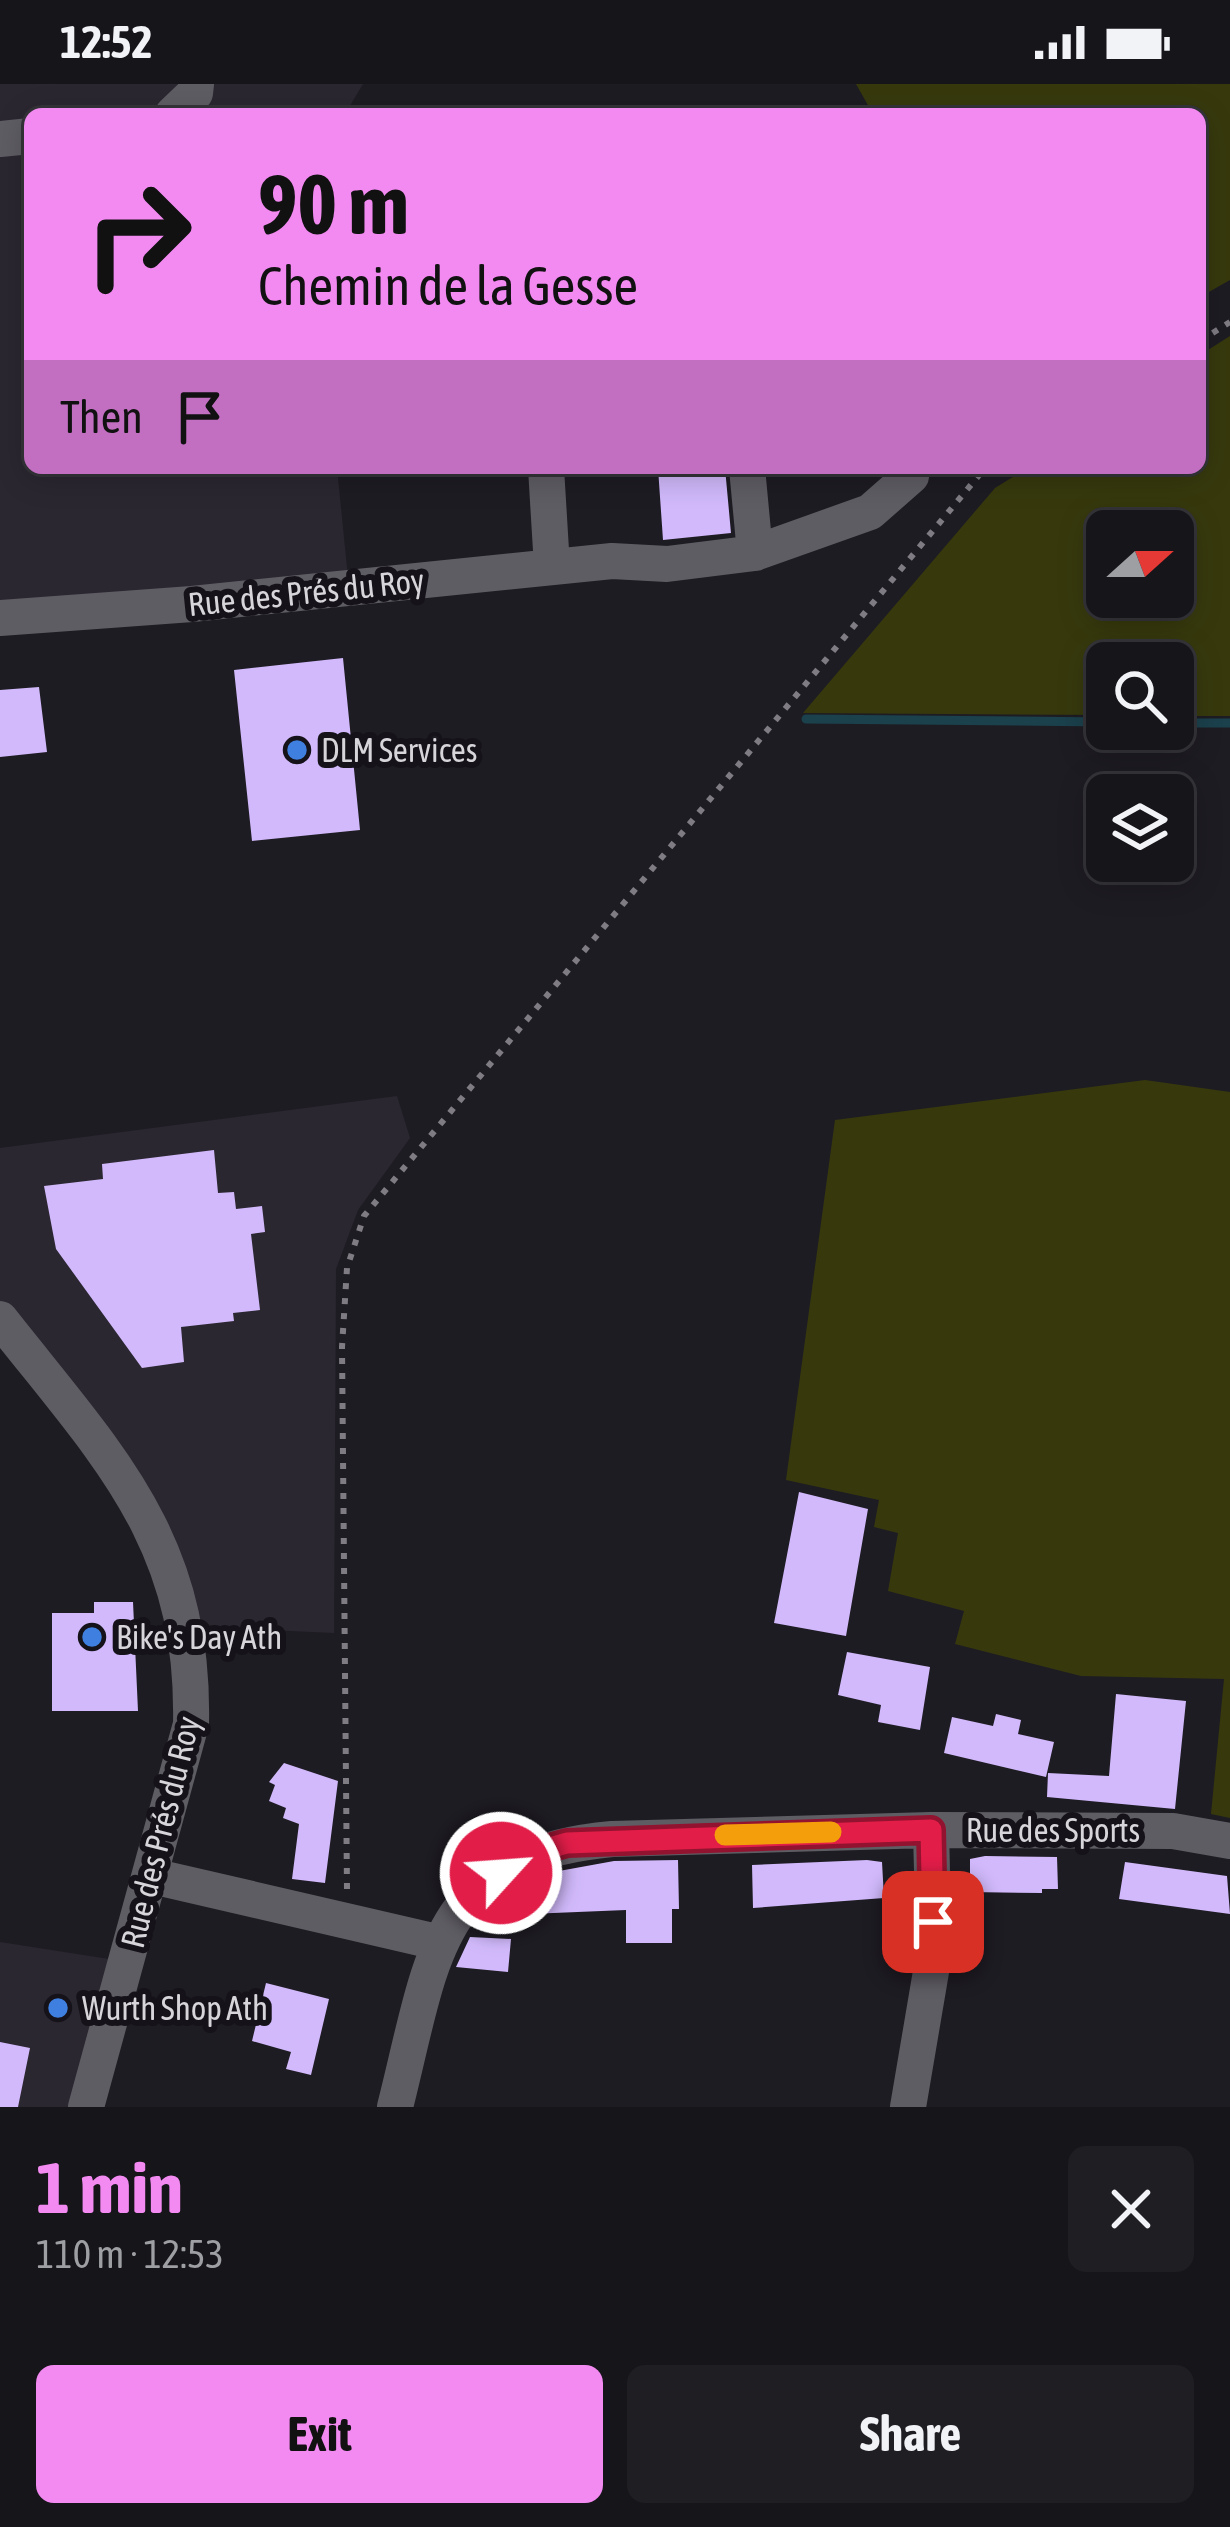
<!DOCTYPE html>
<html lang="en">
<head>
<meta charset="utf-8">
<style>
  :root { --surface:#16151a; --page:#1f1e23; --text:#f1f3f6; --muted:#9e9fa2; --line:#353439; --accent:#f38af2 }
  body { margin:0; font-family:"Asap Condensed",sans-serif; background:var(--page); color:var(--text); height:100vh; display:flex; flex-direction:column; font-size:45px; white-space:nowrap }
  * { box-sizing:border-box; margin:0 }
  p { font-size:39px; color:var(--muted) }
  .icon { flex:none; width:66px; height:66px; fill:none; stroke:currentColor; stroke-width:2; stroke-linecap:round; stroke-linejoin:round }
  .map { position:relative; height:2023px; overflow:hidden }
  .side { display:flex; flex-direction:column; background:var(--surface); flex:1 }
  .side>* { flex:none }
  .top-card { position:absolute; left:24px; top:24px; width:1182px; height:366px; border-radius:18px; box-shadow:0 6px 30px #0003,0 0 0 3px var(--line); background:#f38af2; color:#111; overflow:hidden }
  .needle { width:78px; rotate:69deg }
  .fabs { position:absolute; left:1086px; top:426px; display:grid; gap:24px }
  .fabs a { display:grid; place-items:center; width:108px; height:108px; border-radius:18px; background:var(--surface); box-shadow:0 6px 30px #0003,0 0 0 3px var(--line); font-size:60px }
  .pin { position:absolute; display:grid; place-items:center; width:102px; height:102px; color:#fff; margin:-51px; border-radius:24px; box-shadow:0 6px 18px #0006 }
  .me { position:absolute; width:132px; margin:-66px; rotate:64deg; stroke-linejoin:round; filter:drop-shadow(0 0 9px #0008) }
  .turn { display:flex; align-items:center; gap:42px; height:252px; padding:0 36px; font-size:54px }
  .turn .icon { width:156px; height:156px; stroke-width:2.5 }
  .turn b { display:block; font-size:84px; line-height:102px }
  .then { display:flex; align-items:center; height:114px; padding:0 36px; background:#0003; gap:24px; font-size:45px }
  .round { display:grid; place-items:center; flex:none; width:126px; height:126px; border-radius:18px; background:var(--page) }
  .summary { display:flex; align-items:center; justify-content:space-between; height:204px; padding:0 36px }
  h1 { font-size:72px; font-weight:700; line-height:90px; color:var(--accent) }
  .button { display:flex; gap:24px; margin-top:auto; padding:24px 36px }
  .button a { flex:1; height:138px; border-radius:18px; background:var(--accent); color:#111; font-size:48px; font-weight:700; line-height:138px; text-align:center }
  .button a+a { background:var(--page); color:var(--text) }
  .status { display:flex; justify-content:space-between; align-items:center; height:84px; padding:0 60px; background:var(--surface); direction:ltr }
  .status svg { height:33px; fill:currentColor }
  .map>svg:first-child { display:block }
  .built { fill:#2b2731 }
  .green { fill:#37390d; fill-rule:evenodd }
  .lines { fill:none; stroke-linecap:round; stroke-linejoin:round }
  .stream { stroke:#1b414c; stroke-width:9 }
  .building { fill:#d1b9fb }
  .path { stroke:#7f7d83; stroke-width:6; stroke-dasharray:6 9; stroke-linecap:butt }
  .minor { stroke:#5f5d64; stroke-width:36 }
  .route-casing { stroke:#92132f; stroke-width:30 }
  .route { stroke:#e11d48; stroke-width:21 }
  .slow { stroke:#f59e0b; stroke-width:21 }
  .shop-dot { fill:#3f7fe0; stroke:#151319; stroke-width:4.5 }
  .labels { text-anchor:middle; stroke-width:12; stroke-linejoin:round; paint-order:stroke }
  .street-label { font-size:33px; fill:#d7d5da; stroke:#151319 }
  .poi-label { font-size:33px; fill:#d7d5da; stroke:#151319; text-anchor:start }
</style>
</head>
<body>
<div class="status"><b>12:52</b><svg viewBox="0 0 49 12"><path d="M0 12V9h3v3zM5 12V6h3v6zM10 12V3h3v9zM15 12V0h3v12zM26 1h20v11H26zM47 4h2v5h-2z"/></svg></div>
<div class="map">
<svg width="1230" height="2023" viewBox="0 0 1230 2023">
  <rect width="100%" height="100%" fill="#1e1c23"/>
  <path class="built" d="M 0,0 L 363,0 L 345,30 L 30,30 L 30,384 L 337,384 L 349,504 L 0,534 Z
    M 397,1012 L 410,1054 L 358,1126 L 336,1185 L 334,1549 L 187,1542 L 177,1506 L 0,1235 L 0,1064 Z
    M 0,1858 L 128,1878 L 86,2023 L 0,2023 Z"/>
  <path class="green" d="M 856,0 L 1230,0 L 1230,196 L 1200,213 L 1200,30 L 873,30 Z
    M 1230,252 L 1230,632 L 1173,632 L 1173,579 L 1107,579 L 1107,631 L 803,629 L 995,404 L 1027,384 L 1200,384 L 1200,271 ZM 1173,447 L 1173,513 L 1107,513 L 1107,447 Z
    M 1145,996 L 1230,1008 L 1230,1734 L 1211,1730 L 1224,1595 L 1081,1592 L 955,1560 L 964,1527 L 888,1507 L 898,1449 L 874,1443 L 879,1416 L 786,1396 L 835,1036 Z"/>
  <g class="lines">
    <path class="stream" d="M 806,635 L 1107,638
      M 1173,639 L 1230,639"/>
  </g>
  <path class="building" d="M 658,384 L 725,384 L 731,449 L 663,456 Z
    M 343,574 L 360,746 L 252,757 L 234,586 Z
    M 39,603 L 47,668 L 0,673 L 0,606 Z
    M 214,1066 L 218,1109 L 234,1108 L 236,1125 L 262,1122 L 265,1148 L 251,1150 L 260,1226 L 233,1229 L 234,1237 L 181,1243 L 184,1278 L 142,1284 L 56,1165 L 44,1102 L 103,1095 L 102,1080 Z
    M 799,1408 L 868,1425 L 846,1552 L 774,1539 Z
    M 94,1518 L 133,1518 L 138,1627 L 52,1627 L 52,1529 L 94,1529 Z
    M 847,1568 L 930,1583 L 920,1646 L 878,1638 L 881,1621 L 838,1611 Z
    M 1116,1610 L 1186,1617 L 1175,1725 L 1047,1713 L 1048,1689 L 1109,1692 Z
    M 996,1630 L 1021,1636 L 1018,1650 L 1054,1658 L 1046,1693 L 944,1669 L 952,1633 L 993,1642 Z
    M 284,1679 L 338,1697 L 325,1799 L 292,1795 L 299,1740 L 283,1734 L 286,1724 L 269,1717 L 275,1701 L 269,1698 Z
    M 985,1772 L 1057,1773 L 1058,1805 L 1042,1805 L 1042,1809 L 970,1808 L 970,1775 Z
    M 678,1776 L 679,1825 L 672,1825 L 672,1859 L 626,1859 L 626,1826 L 529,1830 L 528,1799 L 559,1787 L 614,1777 Z
    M 867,1776 L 882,1778 L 884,1814 L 753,1824 L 752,1781 Z
    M 1125,1778 L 1227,1792 L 1230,1830 L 1119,1815 Z
    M 470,1853 L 511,1855 L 508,1888 L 456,1883 Z
    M 266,1899 L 329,1915 L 311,1991 L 286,1985 L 291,1968 L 252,1957 Z
    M 0,1958 L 30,1964 L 18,2023 L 0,2023 Z"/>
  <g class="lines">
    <path class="path" d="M 1200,257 L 1230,238
      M 347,1805 L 342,1263 L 347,1184 L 364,1132 L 985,384"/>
    <path class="minor" d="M 173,30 L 195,9 L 196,0
      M 0,55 L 30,52
      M 546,384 L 552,483
      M 755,469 L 870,428 L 911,392 L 912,384
      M 0,534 L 192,520 L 612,477 L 667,480 L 755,469 L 747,384
      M 0,1235 C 107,1371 195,1455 191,1640 L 86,2023
      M 152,1792 L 437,1858
      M 395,2023 C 432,1879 433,1771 612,1755 L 931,1746 L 1173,1747 L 1230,1757
      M 908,2023 L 934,1870 L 931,1746"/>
  </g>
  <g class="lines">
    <defs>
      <path id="route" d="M 501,1789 L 535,1768 L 567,1759 L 931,1746 L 933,1838"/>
    </defs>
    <use href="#route" class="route-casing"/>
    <use href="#route" class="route"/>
    <path class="slow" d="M 725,1751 L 831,1748"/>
  </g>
  <g class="shop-dot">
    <circle cx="297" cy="666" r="12"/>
    <circle cx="92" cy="1553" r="12"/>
    <circle cx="58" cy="1924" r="12"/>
  </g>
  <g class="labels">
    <g class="street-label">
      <text transform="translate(306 508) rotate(-6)" y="12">Rue des Prés du Roy</text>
      <text x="1053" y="1758">Rue des Sports</text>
      <text transform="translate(160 1748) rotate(-76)" y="12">Rue des Prés du Roy</text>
    </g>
    <g class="poi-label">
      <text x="321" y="678">DLM Services</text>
      <text x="116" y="1565">Bike's Day Ath</text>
      <text x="82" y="1936">Wurth Shop Ath</text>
    </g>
  </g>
</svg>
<div class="fabs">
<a><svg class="needle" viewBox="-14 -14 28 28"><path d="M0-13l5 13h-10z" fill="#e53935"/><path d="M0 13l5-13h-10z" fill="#9e9fa2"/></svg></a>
<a><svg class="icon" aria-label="search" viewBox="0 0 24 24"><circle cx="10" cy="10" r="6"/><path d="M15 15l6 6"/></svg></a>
<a><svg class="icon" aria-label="layers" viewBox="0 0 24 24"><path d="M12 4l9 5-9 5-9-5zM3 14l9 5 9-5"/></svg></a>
</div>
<div class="pin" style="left:933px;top:1838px;background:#d93025"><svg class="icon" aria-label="arrive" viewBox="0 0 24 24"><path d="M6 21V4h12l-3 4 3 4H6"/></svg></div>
<svg class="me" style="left:501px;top:1789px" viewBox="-20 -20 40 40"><circle r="17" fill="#e11d48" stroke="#fff" stroke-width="3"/><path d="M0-11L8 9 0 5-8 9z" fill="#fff"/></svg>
<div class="top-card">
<div class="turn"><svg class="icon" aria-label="right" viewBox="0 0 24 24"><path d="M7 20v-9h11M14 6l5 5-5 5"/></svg><div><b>90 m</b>Chemin de la Gesse</div></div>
<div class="then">Then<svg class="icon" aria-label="arrive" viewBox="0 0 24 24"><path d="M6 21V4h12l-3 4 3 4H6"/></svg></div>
</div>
</div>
<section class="side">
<div class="summary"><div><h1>1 min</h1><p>110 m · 12:53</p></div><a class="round"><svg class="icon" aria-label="close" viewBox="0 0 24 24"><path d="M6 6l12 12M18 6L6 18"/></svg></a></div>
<div class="button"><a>Exit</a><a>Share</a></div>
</section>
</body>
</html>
